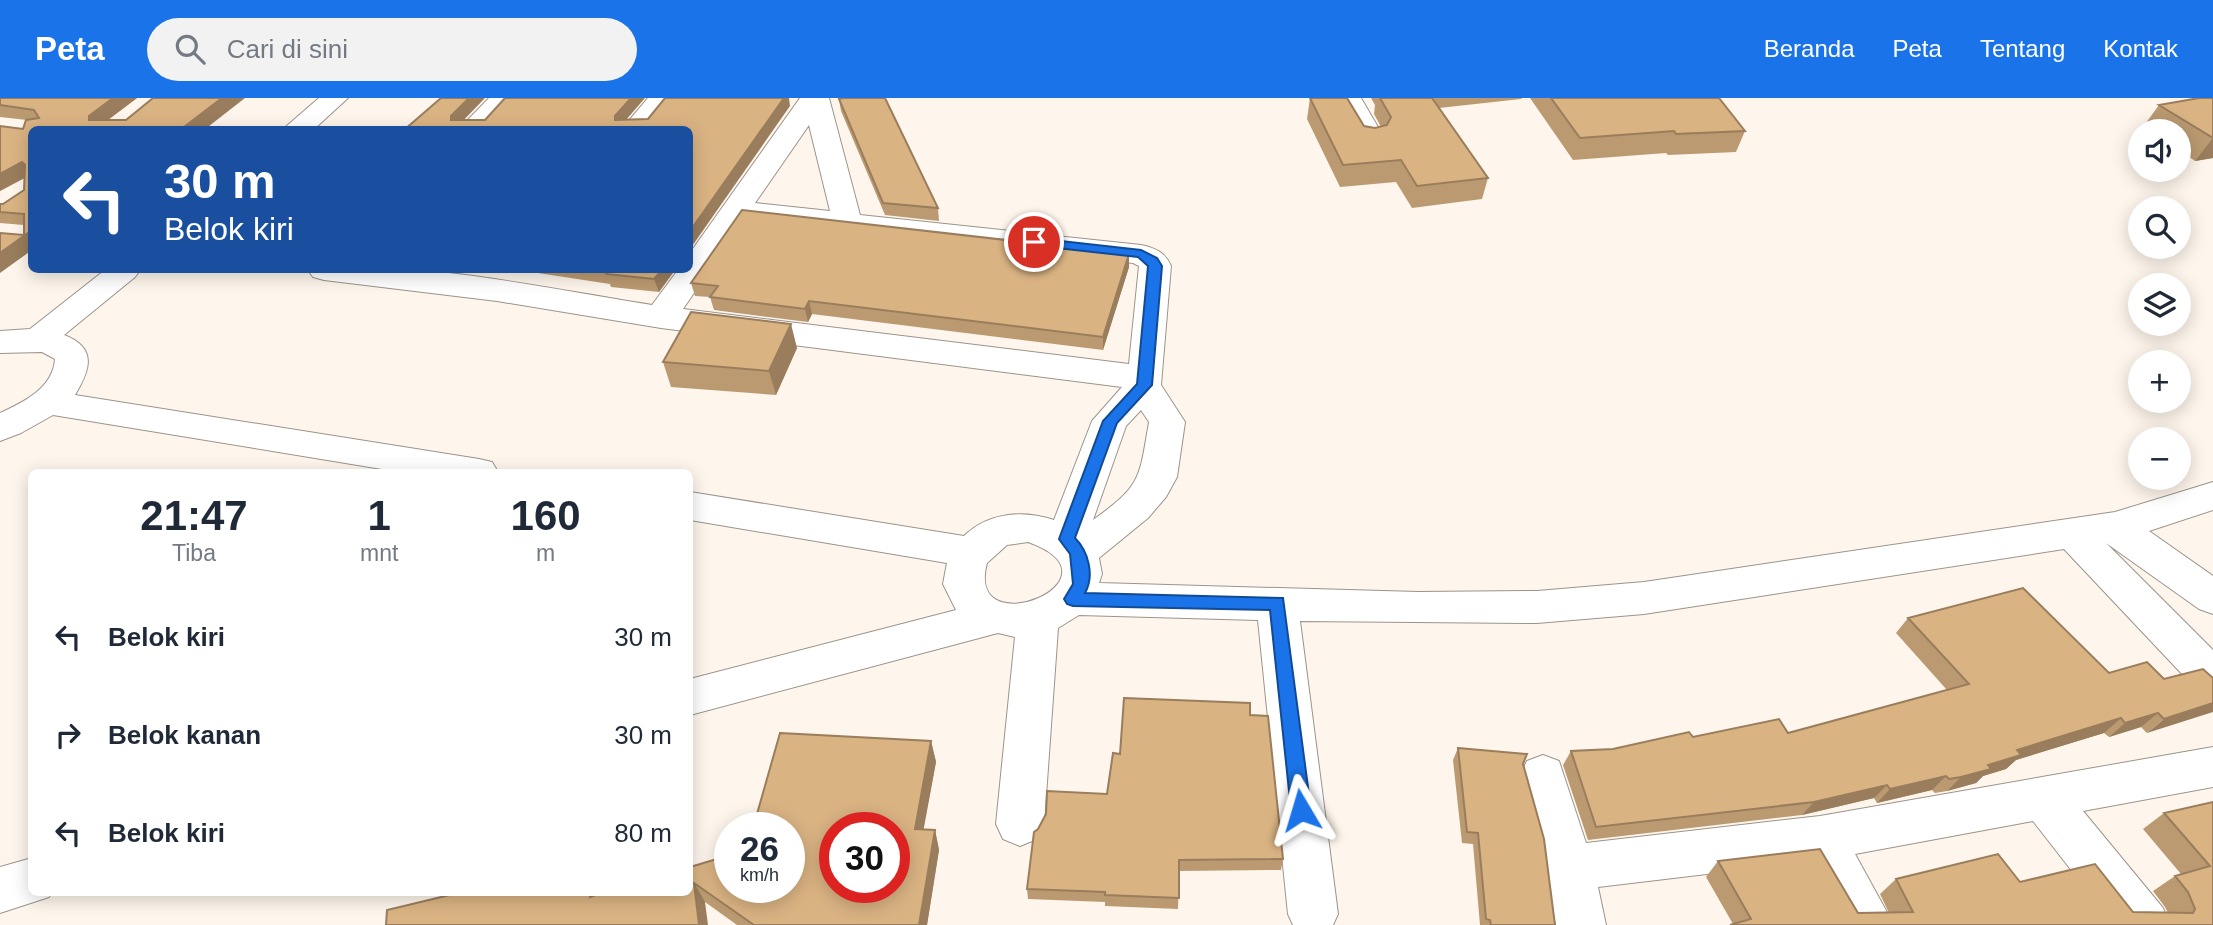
<!DOCTYPE html>
<html lang="id">
<head>
<meta charset="utf-8">
<style>
  :root { --surface:#fff; --page:#f2f2f3; --text:#1f2937; --muted:#747a83; --accent:#1a73e8 }
  body { margin:0; font-family:Arial,sans-serif; background:var(--page); color:var(--text); height:100vh; display:flex; flex-direction:column; font-size:26px; white-space:nowrap }
  * { box-sizing:border-box; margin:0 }
  p { font-size:23px; color:var(--muted) }
  .icon { flex:none; width:38px; height:38px; fill:none; stroke:currentColor; stroke-width:2; stroke-linecap:round; stroke-linejoin:round }
  .map { position:relative; flex:1; overflow:hidden }
  .panel { position:absolute; left:28px; top:371px; width:665px; height:427px; display:flex; flex-direction:column; background:var(--surface); border-radius:10px; box-shadow:0 4px 18px #0003 }
  .panel>* { flex:none }
  .hud { position:absolute; left:28px; top:28px; width:665px; height:147px; border-radius:10px; box-shadow:0 4px 18px #0003; background:#1a4fa0; color:#fff; overflow:hidden }
  .fabs { position:absolute; left:2128px; top:21px; display:grid; gap:14px }
  .fabs a { display:grid; place-items:center; width:63px; height:63px; border-radius:50%; background:var(--surface); box-shadow:0 4px 18px #0003; font-size:35px }
  .speed { position:absolute; left:714px; top:714px; display:flex; gap:14px; font-size:35px; font-weight:700; text-align:center }
  .speed>* { display:grid; place-content:center; width:91px; height:91px; border-radius:50%; background:var(--surface); box-shadow:0 4px 18px #0003; line-height:1 }
  .speed small { font-size:18px; font-weight:400 }
  .speed .limit { border:10px solid #d22; background:#fff; color:#111 }
  .pin { position:absolute; display:grid; place-items:center; width:60px; height:60px; color:#fff; margin:-30px; border:4px solid #fff; border-radius:50%; box-shadow:0 2px 7px #0007 }
  .me { position:absolute; width:77px; margin:-38px; rotate:353deg; stroke-linejoin:round; filter:drop-shadow(0 0 5px #0008) }
  .turn { display:flex; align-items:center; gap:24px; height:147px; padding:0 21px; font-size:32px }
  .turn .icon { width:91px; height:91px; stroke-width:2.5 }
  .turn b { display:block; font-size:49px; line-height:60px }
  .eta { display:flex; justify-content:space-evenly; align-items:center; height:119px; text-align:center }
  .eta b { font-size:42px; font-weight:600; line-height:49px }
  ul { padding:0; list-style:none }
  li { display:flex; align-items:center; gap:21px; height:98px; padding:0 21px }
  li div { flex:1 }
  li b { display:block; font-size:26px }
  li em { font-style:normal }
  header { display:flex; align-items:center; gap:42px; box-sizing:border-box; height:98px; padding:0 35px; background:var(--accent); color:#fff }
  header strong { font-size:33px }
  nav { display:flex; gap:38px; margin-inline-start:auto; font-size:24px }
  .search { width:490px; height:63px; background:var(--page); display:flex; align-items:center; gap:18px; box-sizing:border-box; padding:0 24px; border-radius:38px; color:var(--muted); font-size:26px }
  .map>svg:first-child { display:block }
  .lines { fill:none; stroke-linecap:round; stroke-linejoin:round }
  .minor-casing { stroke:#9b948b; stroke-width:2 }
  .minor { fill:#fff; fill-rule:evenodd }
  .wall { fill:#bb9a71 }
  .shaded-wall { fill:#997d5c }
  .building { fill:#dab383; stroke:#997d5c; stroke-width:2; fill-rule:evenodd }
  .route { fill:#1a73e8; stroke:#114b97; stroke-width:2 }
</style>
</head>
<body>
<header>
<strong>Peta</strong>
<div class="search"><svg class="icon" aria-label="search" viewBox="0 0 24 24"><circle cx="10" cy="10" r="6"/><path d="M15 15l6 6"/></svg>Cari di sini</div>
<nav><a>Beranda</a><a>Peta</a><a>Tentang</a><a>Kontak</a></nav>
</header>
<div class="map">
<svg width="2213" height="827" viewBox="0 0 2213 827">
  <rect width="100%" height="100%" fill="#fef6ec"/>
  <g class="lines">
    <defs>
      <path id="minor" d="M 319,0 L 348,0 L 313,32 L 282,32 Z
        M 489,0 L 517,0 L 488,32 L 458,32 Z
        M 648,0 L 675,0 L 650,32 L 621,32 Z
        M 800,0 L 829,0 L 860,117 L 1141,147 C 1155,150 1165,154 1171,168 L 1161,287 L 1185,324 L 1177,379 L 1166,399 L 1148,420 L 1099,460 L 1102,476 L 1099,485 L 1418,494 L 1537,493 L 1644,484 L 2115,414 L 2213,384 L 2213,412 L 2149,433 L 2213,478 L 2213,516 L 2199,511 L 2106,445 L 2213,552 L 2213,598 L 2198,593 L 2064,451 L 1644,516 L 1537,525 L 1300,523 L 1338,816 L 1333,827 L 1293,827 L 1288,816 L 1258,522 L 1079,517 L 1058,530 L 1044,726 L 1037,741 L 1020,748 L 1003,741 L 996,726 L 1015,539 L 998,535 L 690,617 L 690,581 L 956,512 L 943,486 L 947,465 L 690,422 L 690,394 L 964,438 C 989,414 1023,412 1054,422 L 1092,323 L 1122,289 L 661,230 L 497,203 L 324,182 L 313,179 L 308,172 C 417,161 544,190 652,207 L 678,172 L 690,172 L 690,155 ZM 809,27 L 830,113 L 755,105 ZM 744,122 L 1133,165 L 1139,168 L 1129,266 L 683,211 ZM 1141,312 L 1149,324 C 1139,381 1142,387 1093,422 L 1126,328 ZM 1028,444 C 1132,481 964,550 987,465 L 1007,447 Z
        M 1335,0 L 1361,0 L 1385,41 L 1381,47 L 1371,49 L 1361,47 Z
        M 105,172 L 140,172 L 135,179 L 64,237 C 98,250 90,272 75,297 L 479,361 L 492,364 L 498,374 L 400,374 L 53,317 L 21,335 L 0,343 L 0,315 C 24,304 53,290 55,261 L 42,254 L 0,255 L 0,233 L 30,231 Z
        M 2213,649 L 2213,689 L 2083,713 L 2163,810 L 2170,827 L 2114,827 L 2033,723 L 1855,756 L 1894,827 L 1842,827 L 1807,764 L 1598,789 L 1606,827 L 1556,827 L 1545,770 L 1520,677 L 1527,663 L 1543,657 L 1559,663 L 1586,745 L 1820,718 Z
        M 32,760 L 32,794 L 51,794 L 49,799 L 0,815 L 0,769 Z"/>
    </defs>
    <use href="#minor" class="minor-casing"/>
    <use href="#minor" class="minor"/>
  </g>
  <path class="wall" d="M 0,0 L 137,0 L 108,22 L 204,32 L 32,32 L 32,152 L 24,137 L 24,127 L 0,125 L 0,106 L 3,106 L 24,92 L 25,80 L 0,93 L 27,22 L 0,19 Z
    M 1310,0 L 1364,28 L 1375,30 L 1381,29 L 1374,16 L 1375,7 L 1371,0 L 1522,0 L 1521,1 L 1439,10 L 1488,80 L 1482,101 L 1412,110 L 1396,84 L 1340,89 L 1307,21 Z
    M 1530,0 L 1719,0 L 1745,33 L 1736,54 L 1668,57 L 1666,55 L 1573,62 Z
    M 2213,0 L 2213,60 L 2195,63 L 2179,52 L 2179,33 L 2149,33 L 2143,29 L 2159,7 Z
    M 839,1 L 938,110 L 939,123 L 885,117 L 841,13 Z
    M 1129,156 L 1129,169 L 1103,252 L 812,216 L 808,224 L 714,212 L 710,199 L 695,198 L 691,185 Z
    M 518,172 L 675,172 L 659,194 L 611,189 L 610,186 Z
    M 797,250 L 776,297 L 671,289 L 663,264 Z
    M 1908,520 L 2109,575 L 2164,581 L 2213,580 L 2147,635 L 2141,629 L 2109,639 L 2104,635 L 2016,662 L 2006,671 L 1983,678 L 1976,685 L 1947,693 L 1935,695 L 1932,692 L 1877,705 L 1874,700 L 1802,717 L 1588,742 L 1563,667 L 1571,653 L 1613,651 L 1693,639 L 1788,635 L 1947,592 L 1896,535 Z
    M 1250,617 L 1283,761 L 1281,772 L 1179,773 L 1178,811 L 1105,808 L 1105,804 L 1028,801 L 1027,791 L 1107,696 Z
    M 931,643 L 936,664 L 923,731 L 935,732 L 939,752 L 927,827 L 737,827 L 705,804 L 462,794 L 602,795 L 690,769 L 730,789 Z
    M 1458,650 L 1523,666 L 1555,827 L 1480,827 L 1473,746 L 1462,745 L 1453,662 Z
    M 2213,704 L 2213,827 L 1733,826 L 1706,779 L 1718,763 L 1858,815 L 1889,815 L 1880,796 L 1896,781 L 2020,784 L 2133,814 L 2168,815 L 2165,809 L 2153,793 L 2175,778 L 2181,776 L 2143,731 L 2164,715 Z"/>
  <path class="shaded-wall" d="M 113,0 L 137,0 L 97,30 L 89,22 L 89,18 Z
    M 222,0 L 245,0 L 204,32 L 180,32 Z
    M 469,0 L 485,0 L 456,30 L 451,22 L 451,18 Z
    M 631,0 L 645,0 L 619,30 L 615,22 L 615,18 Z
    M 784,0 L 789,0 L 790,8 L 690,151 L 690,133 Z
    M 2213,40 L 2213,60 L 2195,63 Z
    M 22,64 L 31,76 L 0,93 L 0,76 Z
    M 32,132 L 32,152 L 0,175 L 0,155 Z
    M 1129,156 L 1129,169 L 1103,252 L 1103,239 Z
    M 662,172 L 675,172 L 659,194 L 654,181 Z
    M 809,203 L 812,216 L 808,224 L 805,211 Z
    M 791,226 L 797,250 L 776,297 L 769,273 Z
    M 2213,605 L 2213,614 L 2147,635 L 2164,621 Z
    M 2158,615 L 2141,629 L 2109,639 L 2125,625 Z
    M 2121,620 L 2104,635 L 2016,662 L 2006,671 L 1983,678 L 1976,685 L 1947,693 L 1961,679 L 2017,652 Z
    M 931,643 L 936,664 L 920,751 L 915,731 Z
    M 1946,678 L 1932,692 L 1877,705 L 1890,691 Z
    M 1887,687 L 1874,700 L 1802,717 L 1814,704 Z
    M 935,732 L 939,752 L 927,827 L 919,827 Z
    M 694,785 L 705,804 L 708,827 L 699,827 Z
    M 590,794 L 602,794 L 604,818 L 590,799 Z"/>
  <path class="building" d="M 0,0 L 113,0 L 89,18 L 89,22 L 126,22 L 153,0 L 222,0 L 180,32 L 32,32 L 32,132 L 0,155 L 0,135 L 24,137 L 24,116 L 0,114 L 0,106 L 3,106 L 24,92 L 25,67 L 22,64 L 0,76 L 0,28 L 23,31 L 26,22 L 39,20 L 34,12 L 0,7 Z
    M 441,0 L 469,0 L 451,18 L 451,22 L 485,22 L 505,0 L 631,0 L 615,18 L 615,22 L 648,21 L 665,0 L 784,0 L 690,133 L 690,32 L 404,32 Z
    M 843,0 L 885,0 L 938,110 L 883,105 L 839,1 Z
    M 1310,0 L 1347,0 L 1364,28 L 1375,30 L 1387,27 L 1391,19 L 1380,0 L 1432,0 L 1488,80 L 1417,88 L 1401,62 L 1343,67 Z
    M 1551,0 L 1719,0 L 1745,33 L 1676,36 L 1674,33 L 1580,40 Z
    M 2199,0 L 2213,0 L 2213,40 L 2159,7 Z
    M 742,112 L 1129,156 L 1103,239 L 809,203 L 805,211 L 710,199 L 718,188 L 691,185 Z
    M 592,172 L 662,172 L 654,181 L 606,176 L 607,174 Z
    M 691,214 L 791,226 L 769,273 L 663,264 Z
    M 2023,490 L 2109,575 L 2147,564 L 2164,581 L 2203,571 L 2213,580 L 2213,605 L 2164,621 L 2158,615 L 2125,625 L 2121,620 L 2017,652 L 2021,657 L 1988,667 L 1991,671 L 1961,679 L 1949,681 L 1946,678 L 1890,691 L 1887,687 L 1814,704 L 1596,729 L 1571,653 L 1613,651 L 1689,634 L 1693,639 L 1779,621 L 1788,635 L 1969,586 L 1908,520 Z
    M 1124,600 L 1250,605 L 1250,617 L 1268,618 L 1283,761 L 1179,762 L 1179,800 L 1105,797 L 1105,794 L 1027,791 L 1034,734 L 1038,731 L 1046,716 L 1047,693 L 1107,696 L 1113,655 L 1120,656 Z
    M 780,635 L 931,643 L 915,731 L 935,732 L 919,827 L 754,827 L 694,785 L 699,827 L 386,827 L 387,812 L 462,794 L 590,794 L 590,799 L 604,794 L 690,794 L 690,769 L 730,757 L 730,789 L 789,789 L 789,730 L 753,730 ZM 835,730 L 894,730 L 894,789 L 835,789 Z
    M 1458,650 L 1527,656 L 1523,666 L 1544,741 L 1555,827 L 1491,827 L 1490,822 L 1486,821 L 1478,735 L 1467,734 Z
    M 2213,704 L 2213,827 L 1730,827 L 1751,821 L 1718,763 L 1820,751 L 1858,815 L 1913,814 L 1896,781 L 1998,756 L 2020,784 L 2095,766 L 2133,814 L 2193,815 L 2195,811 L 2188,794 L 2175,778 L 2210,768 L 2164,715 Z"/>
  <path class="route" d="M 1034,140 L 1141,152 L 1157,160 L 1162,168 L 1152,287 L 1117,325 L 1075,440 C 1088,453 1095,477 1085,495 L 1283,500 L 1311,712 L 1308,718 L 1301,721 L 1294,718 L 1291,712 L 1270,512 L 1073,508 L 1067,506 L 1064,501 L 1073,486 L 1070,456 L 1059,441 L 1103,323 L 1137,286 L 1148,168 L 1138,159 L 1030,147 L 1028,144 Z"/>
</svg>
<div class="fabs">
<a><svg class="icon" aria-label="sound" viewBox="0 0 24 24"><path d="M4 9h4l5-4v14l-5-4H4zM17 9q2 3 0 6"/></svg></a>
<a><svg class="icon" aria-label="search" viewBox="0 0 24 24"><circle cx="10" cy="10" r="6"/><path d="M15 15l6 6"/></svg></a>
<a><svg class="icon" aria-label="layers" viewBox="0 0 24 24"><path d="M12 4l9 5-9 5-9-5zM3 14l9 5 9-5"/></svg></a>
<a>+</a>
<a>−</a>
</div>
<div class="speed"><div>26<small>km/h</small></div><div class="limit">30</div></div>
<div class="pin" style="left:1034px;top:144px;background:#d93025"><svg class="icon" aria-label="arrive" viewBox="0 0 24 24"><path d="M6 21V4h12l-3 4 3 4H6"/></svg></div>
<svg class="me" style="left:1301px;top:712px" viewBox="-20 -20 40 40"><path d="M0-17L14 15 0 8-14 15z" fill="#1a73e8" stroke="#fff" stroke-width="4"/></svg>
<div class="hud">
<div class="turn"><svg class="icon" aria-label="left" viewBox="0 0 24 24"><path d="M17 20v-9H6M10 6l-5 5 5 5"/></svg><div><b>30 m</b>Belok kiri</div></div>
</div>
<section class="panel">
<div class="eta">
<div><b>21:47</b><p>Tiba</p></div>
<div><b>1</b><p>mnt</p></div>
<div><b>160</b><p>m</p></div>
</div>
<ul>
<li><svg class="icon" aria-label="left" viewBox="0 0 24 24"><path d="M17 20v-9H6M10 6l-5 5 5 5"/></svg><div><b>Belok kiri</b></div><em>30 m</em></li>
<li><svg class="icon" aria-label="right" viewBox="0 0 24 24"><path d="M7 20v-9h11M14 6l5 5-5 5"/></svg><div><b>Belok kanan</b></div><em>30 m</em></li>
<li><svg class="icon" aria-label="left" viewBox="0 0 24 24"><path d="M17 20v-9H6M10 6l-5 5 5 5"/></svg><div><b>Belok kiri</b></div><em>80 m</em></li>
</ul>
</section>
</div>
</body>
</html>
